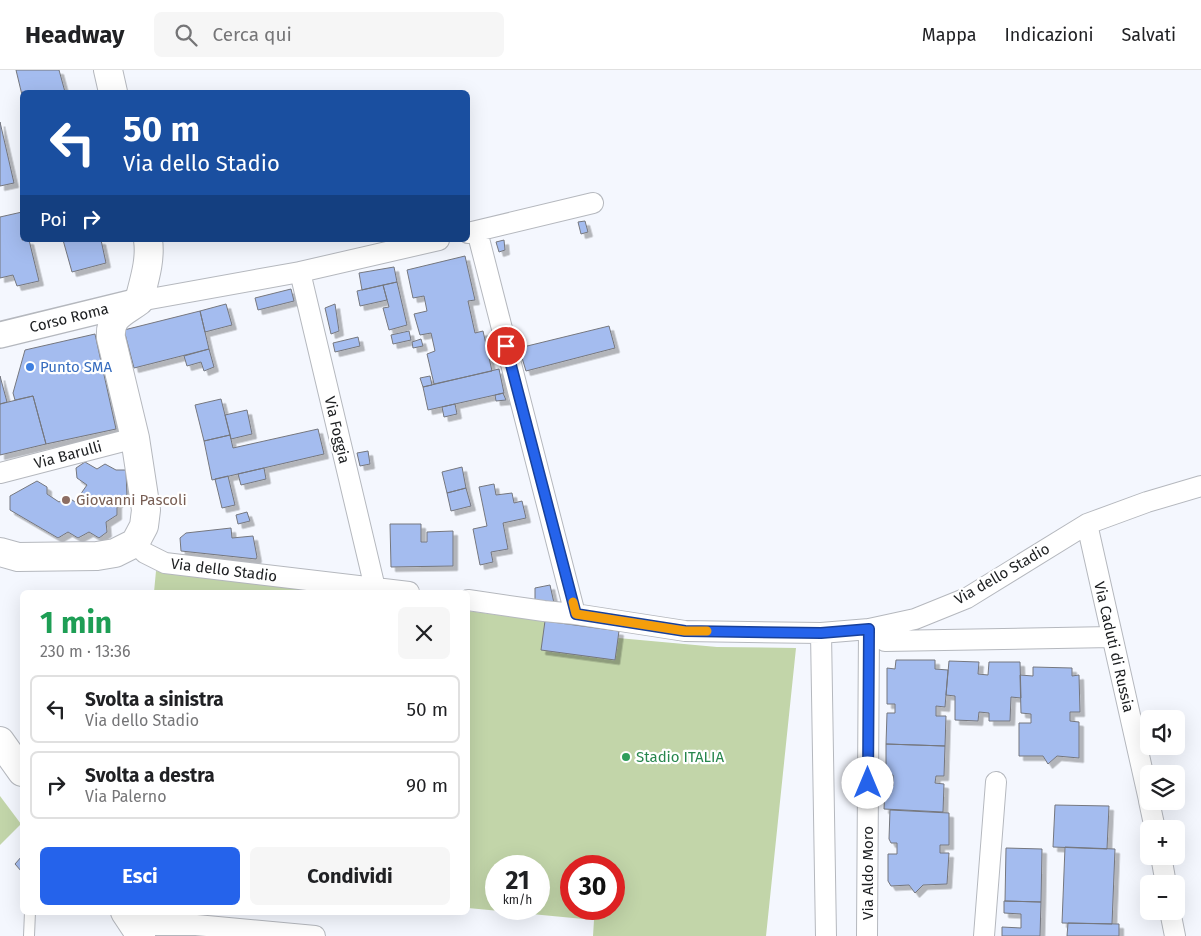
<!DOCTYPE html>
<html lang="it">
<head>
<meta charset="utf-8">
<style>
  :root { --surface:#fff; --page:#f6f6f6; --text:#202124; --muted:#757577; --line:#e0e0e0; --accent:#2563eb }
  body { margin:0; font-family:"Fira Sans",sans-serif; background:var(--page); color:var(--text); height:100vh; display:flex; flex-direction:column; font-size:19px; white-space:nowrap }
  * { box-sizing:border-box; margin:0 }
  p { font-size:16px; color:var(--muted) }
  .icon { flex:none; width:28px; height:28px; fill:none; stroke:currentColor; stroke-width:2; stroke-linecap:round; stroke-linejoin:round }
  .map { position:relative; flex:1; overflow:hidden }
  .drawer { position:absolute; left:20px; top:520px; width:450px; height:325px; display:flex; flex-direction:column; background:var(--surface); border-radius:8px; box-shadow:0 5px 20px #0002 }
  .drawer>* { flex:none }
  .guide { position:absolute; left:20px; top:20px; width:450px; height:152px; border-radius:8px; box-shadow:0 5px 20px #0002; background:#1a4fa0; color:#fff; overflow:hidden }
  .fabs { position:absolute; left:1140px; top:640px; display:grid; gap:10px }
  .fabs a { display:grid; place-items:center; width:45px; height:45px; border-radius:8px; background:var(--surface); box-shadow:0 5px 20px #0002; font-size:25px }
  .speed { position:absolute; left:485px; top:785px; display:flex; gap:10px; font-size:25px; font-weight:700; text-align:center }
  .speed>* { display:grid; place-content:center; width:65px; height:65px; border-radius:50%; background:var(--surface); box-shadow:0 5px 20px #0002; line-height:1 }
  .speed small { font-size:12px; font-weight:400 }
  .speed .limit { border:8px solid #d22; background:#fff; color:#111 }
  .pin { position:absolute; display:grid; place-items:center; width:42px; height:42px; color:#fff; margin:-21px; border:2px solid #fff; border-radius:50%; box-shadow:0 1px 5px #0007 }
  .me { position:absolute; width:55px; margin:-28px; rotate:0deg; stroke-linejoin:round; filter:drop-shadow(0 0 4px #0008) }
  .turn { display:flex; align-items:center; gap:18px; height:105px; padding:0 20px; font-size:22px }
  .turn .icon { width:65px; height:65px; stroke-width:2.5 }
  .turn b { display:block; font-size:35px; line-height:42px }
  .then { display:flex; align-items:center; height:48px; padding:0 20px; background:#0003; gap:10px; font-size:19px }
  .round { display:grid; place-items:center; flex:none; width:52px; height:52px; border-radius:8px; background:var(--page) }
  .head { display:flex; align-items:center; justify-content:space-between; height:85px; padding:0 20px }
  h1 { font-size:30px; font-weight:700; line-height:38px; color:#1e9e55 }
  .button { display:flex; gap:10px; margin-top:auto; padding:10px 20px }
  .button a { flex:1; height:58px; border-radius:8px; background:var(--accent); color:#fff; font-size:20px; font-weight:700; line-height:58px; text-align:center }
  .button a+a { background:var(--page); color:var(--text) }
  ul { padding:0; list-style:none }
  li { display:flex; align-items:center; gap:15px; height:68px; margin:0 10px 8px; padding:0 10px; border:2px solid var(--line); border-radius:8px }
  li div { flex:1 }
  li b { display:block; font-size:19px }
  li em { font-style:normal }
  header { display:flex; align-items:center; gap:30px; box-sizing:border-box; height:70px; padding:0 25px; background:var(--surface); border-bottom:1px solid var(--line) }
  header strong { font-size:24px }
  nav { display:flex; gap:28px; margin-inline-start:auto; font-size:18px }
  .search { width:350px; height:45px; background:var(--page); display:flex; align-items:center; gap:12px; box-sizing:border-box; padding:0 18px; border-radius:8px; color:var(--muted); font-size:19px }
  .map>svg:first-child { display:block }
  .green { fill:#c2d5a9; fill-rule:evenodd }
  .building { fill:#a4bcef; stroke:#75777e; filter:url(#shadow) }
  .lines { fill:none; stroke-linecap:round; stroke-linejoin:round }
  .service-casing { stroke:#b5b8be; stroke-width:12 }
  .minor-casing { stroke:#b5b8be; stroke-width:22 }
  .tertiary-casing { stroke:#b5b8be; stroke-width:28 }
  .primary-casing { stroke:#b5b8be; stroke-width:30 }
  .service { stroke:#fff; stroke-width:10 }
  .minor { stroke:#fff; stroke-width:20 }
  .tertiary { stroke:#fff; stroke-width:25 }
  .primary { stroke:#fff; stroke-width:28 }
  .route-casing { stroke:#184099; stroke-width:12 }
  .route { stroke:#2563eb; stroke-width:9 }
  .slow { stroke:#f59e0b; stroke-width:9 }
  .shop-dot { fill:#3f7fe0; stroke:#fff; stroke-width:2 }
  .education-dot { fill:#8d6e63; stroke:#fff; stroke-width:2 }
  .leisure-dot { fill:#2e9e5b; stroke:#fff; stroke-width:2 }
  .labels { text-anchor:middle; stroke-width:4.5; stroke-linejoin:round; paint-order:stroke }
  .street-label { font-size:15px; fill:#1c1e20; stroke:#fff }
  .shop-label { font-size:15px; fill:#366cbe; stroke:#fff; text-anchor:start }
  .education-label { font-size:15px; fill:#785e54; stroke:#fff; text-anchor:start }
  .leisure-label { font-size:15px; fill:#27864d; stroke:#fff; text-anchor:start }
</style>
</head>
<body>
<header>
<strong>Headway</strong>
<div class="search"><svg class="icon" aria-label="search" viewBox="0 0 24 24"><circle cx="10" cy="10" r="6"/><path d="M15 15l6 6"/></svg>Cerca qui</div>
<nav><a>Mappa</a><a>Indicazioni</a><a>Salvati</a></nav>
</header>
<div class="map">
<svg width="1201" height="866" viewBox="0 0 1201 866">
  <defs>
    <filter id="shadow"><feDropShadow dx="4.5" dy="4.5" stdDeviation="0" flood-color="#0004"/></filter>
  </defs>
  <rect width="100%" height="100%" fill="#f4f7fe"/>
  <path class="green" d="M 156,501 L 322,522 L 154,522 Z
    M 468,541 L 619,561 L 618,568 L 717,577 L 796,578 L 766,866 L 593,866 L 594,850 L 468,838 ZM 496,796 L 539,796 L 539,839 L 496,839 ZM 571,796 L 614,796 L 614,839 L 571,839 Z
    M 0,726 L 21,754 L 0,775 Z"/>
  <path class="building" d="M 16,0 L 59,0 L 65,22 L 22,22 L 22,25 Z
    M 0,52 L 14,113 L 0,116 Z
    M 22,142 L 22,170 L 29,170 L 39,211 L 17,216 L 13,205 L 0,208 L 0,147 Z
    M 585,151 L 588,162 L 581,164 L 578,152 Z
    M 63,170 L 101,170 L 106,193 L 72,202 Z
    M 504,170 L 505,180 L 499,182 L 496,172 Z
    M 465,186 L 475,230 L 468,231 L 475,263 L 483,261 L 492,301 L 434,314 L 427,284 L 435,281 L 431,263 L 420,265 L 414,244 L 427,241 L 424,226 L 413,228 L 407,200 Z
    M 394,197 L 397,212 L 362,220 L 359,203 Z
    M 397,212 L 407,255 L 389,260 L 383,238 L 389,237 L 383,215 Z
    M 383,215 L 387,230 L 360,236 L 357,221 Z
    M 291,219 L 294,231 L 258,240 L 255,228 Z
    M 226,234 L 232,255 L 205,262 L 200,241 Z
    M 335,234 L 339,261 L 331,264 L 325,238 Z
    M 200,241 L 209,279 L 134,298 L 124,260 Z
    M 609,256 L 615,278 L 526,301 L 519,278 Z
    M 409,261 L 411,270 L 393,274 L 391,265 Z
    M 95,264 L 116,359 L 46,374 L 33,326 L 15,330 L 13,323 L 25,280 Z
    M 358,267 L 360,276 L 335,282 L 333,273 Z
    M 421,269 L 423,276 L 413,278 L 412,272 Z
    M 209,279 L 214,297 L 204,301 L 201,292 L 187,296 L 184,286 Z
    M 499,299 L 504,323 L 428,340 L 423,317 Z
    M 0,306 L 7,332 L 0,334 Z
    M 430,306 L 432,315 L 423,317 L 420,308 Z
    M 503,323 L 506,330 L 496,331 L 495,325 Z
    M 33,326 L 46,374 L 0,385 L 0,334 Z
    M 221,329 L 230,365 L 204,371 L 195,335 Z
    M 455,334 L 457,344 L 444,347 L 442,337 Z
    M 247,340 L 252,364 L 231,369 L 225,345 Z
    M 318,359 L 324,384 L 212,410 L 204,371 L 230,365 L 233,378 Z
    M 368,381 L 370,394 L 360,396 L 357,383 Z
    M 85,392 L 97,399 L 105,394 L 116,400 L 126,400 L 127,427 L 117,433 L 117,445 L 106,452 L 107,462 L 99,468 L 89,462 L 78,468 L 68,462 L 58,468 L 10,440 L 10,426 L 37,411 L 47,417 L 47,424 L 59,432 L 68,427 L 75,432 L 87,415 L 77,408 L 76,398 Z
    M 462,397 L 466,418 L 447,423 L 442,402 Z
    M 264,398 L 266,409 L 241,415 L 238,404 Z
    M 228,406 L 235,435 L 222,438 L 215,409 Z
    M 494,414 L 496,425 L 512,423 L 514,433 L 522,431 L 526,448 L 503,453 L 508,479 L 491,482 L 493,492 L 480,495 L 473,459 L 487,456 L 479,417 Z
    M 466,418 L 471,436 L 451,441 L 447,423 Z
    M 247,442 L 250,451 L 238,454 L 236,445 Z
    M 390,454 L 421,454 L 421,472 L 427,472 L 427,462 L 453,461 L 453,496 L 391,497 Z
    M 231,458 L 232,468 L 253,466 L 257,487 L 256,489 L 181,481 L 180,468 L 186,463 Z
    M 550,515 L 554,533 L 535,531 L 535,518 Z
    M 545,551 L 619,561 L 615,590 L 541,580 Z
    M 896,590 L 935,590 L 935,599 L 948,600 L 945,637 L 936,636 L 936,646 L 946,646 L 945,676 L 886,674 L 887,643 L 895,643 L 895,634 L 887,634 L 887,598 L 895,599 Z
    M 949,591 L 979,592 L 978,604 L 988,605 L 989,592 L 1020,592 L 1021,628 L 1011,627 L 1010,651 L 989,651 L 989,643 L 979,642 L 978,651 L 955,650 L 955,626 L 946,625 Z
    M 1033,597 L 1072,598 L 1072,606 L 1079,605 L 1080,642 L 1070,642 L 1070,651 L 1079,652 L 1079,688 L 1057,686 L 1048,694 L 1043,686 L 1019,686 L 1019,653 L 1031,653 L 1031,644 L 1021,643 L 1020,605 L 1033,606 Z
    M 886,674 L 945,676 L 944,706 L 936,706 L 935,713 L 944,714 L 943,742 L 884,739 L 885,716 L 893,716 L 893,705 L 886,705 Z
    M 1055,735 L 1109,736 L 1107,779 L 1053,777 Z
    M 890,740 L 949,743 L 949,775 L 940,775 L 940,783 L 949,783 L 947,814 L 923,815 L 915,823 L 909,815 L 891,816 L 888,811 L 888,784 L 897,784 L 897,773 L 891,773 L 889,769 Z
    M 1065,777 L 1115,779 L 1112,854 L 1062,853 Z
    M 1006,778 L 1042,779 L 1041,832 L 1005,831 Z
    M 22,786 L 22,802 L 15,794 Z
    M 1004,831 L 1041,832 L 1040,866 L 1002,866 L 1002,857 L 1021,858 L 1021,844 L 1004,843 Z
    M 1068,853 L 1119,854 L 1119,866 L 1067,866 Z"/>
  <g class="lines">
    <defs>
      <path id="service" d="M 29,866 L 30,842"/>
      <path id="minor" d="M 477,161 L 575,544
        M 468,163 L 593,133
        M 300,202 L 375,518
        M 139,231 L 300,202 L 439,170
        M 0,403 L 135,368
        M 1087,454 L 1149,730
        M 135,473 L 145,483 L 165,493 L 409,522
        M 468,530 L 544,541 L 575,544 L 685,561 L 821,563 L 869,559 L 915,549 L 967,528 L 1087,454 L 1147,432 L 1201,416
        M 869,559 L 885,571 L 1112,567
        M 821,563 L 826,866
        M 1149,731 L 1155,759
        M 1161,786 L 1166,814
        M 1170,841 L 1175,866
        M 134,855 L 196,855 L 315,866
        M 867,866 L 869,559
        M 984,866 L 996,712"/>
      <path id="tertiary" d="M 0,265 L 139,231"/>
      <path id="primary" d="M 108,0 L 113,22
        M 0,482 L 18,487 L 97,486 L 115,483 L 135,473 L 144,456 L 146,440 L 135,368 L 111,268 C 109,246 123,243 139,231 C 144,211 151,190 148,170
        M 0,671 L 22,702
        M 125,842 L 141,866"/>
    </defs>
    <use href="#service" class="service-casing"/>
    <use href="#minor" class="minor-casing"/>
    <use href="#tertiary" class="tertiary-casing"/>
    <use href="#primary" class="primary-casing"/>
    <use href="#service" class="service"/>
    <use href="#minor" class="minor"/>
    <use href="#tertiary" class="tertiary"/>
    <use href="#primary" class="primary"/>
  </g>
  <g class="lines">
    <defs>
      <path id="route" d="M 506,276 L 576,544 L 685,561 L 821,563 L 869,559 L 868,713"/>
    </defs>
    <use href="#route" class="route-casing"/>
    <use href="#route" class="route"/>
    <path class="slow" d="M 573,532 L 576,544 L 685,561 L 707,561"/>
  </g>
  <circle class="shop-dot" cx="30" cy="297" r="5"/>
  <circle class="education-dot" cx="66" cy="430" r="5"/>
  <circle class="leisure-dot" cx="626" cy="687" r="5"/>
  <g class="labels">
    <g class="street-label">
      <text transform="translate(69 248) rotate(-14)" y="5">Corso Roma</text>
      <text transform="translate(337 360) rotate(77)" y="5">Via Foggia</text>
      <text transform="translate(68 385) rotate(-15)" y="5">Via Barulli</text>
      <text transform="translate(224 500) rotate(7)" y="5">Via dello Stadio</text>
      <text transform="translate(1002 504) rotate(-30)" y="5">Via dello Stadio</text>
      <text transform="translate(1114 577) rotate(77)" y="5">Via Caduti di Russia</text>
      <text transform="translate(868 803) rotate(-90)" y="5">Via Aldo Moro</text>
    </g>
    <g class="shop-label">
      <text x="40" y="302">Punto SMA</text>
    </g>
    <g class="education-label">
      <text x="76" y="435">Giovanni Pascoli</text>
    </g>
    <g class="leisure-label">
      <text x="636" y="692">Stadio ITALIA</text>
    </g>
  </g>
</svg>
<div class="fabs">
<a><svg class="icon" aria-label="sound" viewBox="0 0 24 24"><path d="M4 9h4l5-4v14l-5-4H4zM17 9q2 3 0 6"/></svg></a>
<a><svg class="icon" aria-label="layers" viewBox="0 0 24 24"><path d="M12 4l9 5-9 5-9-5zM3 14l9 5 9-5"/></svg></a>
<a>+</a>
<a>−</a>
</div>
<div class="speed"><div>21<small>km/h</small></div><div class="limit">30</div></div>
<div class="pin" style="left:506px;top:276px;background:#d93025"><svg class="icon" aria-label="arrive" viewBox="0 0 24 24"><path d="M6 21V4h12l-3 4 3 4H6"/></svg></div>
<svg class="me" style="left:868px;top:713px" viewBox="-20 -20 40 40"><circle r="19" fill="#fff"/><path d="M0-13L10 11 0 6-10 11z" fill="#2563eb"/></svg>
<div class="guide">
<div class="turn"><svg class="icon" aria-label="left" viewBox="0 0 24 24"><path d="M17 20v-9H6M10 6l-5 5 5 5"/></svg><div><b>50 m</b>Via dello Stadio</div></div>
<div class="then">Poi<svg class="icon" aria-label="right" viewBox="0 0 24 24"><path d="M7 20v-9h11M14 6l5 5-5 5"/></svg></div>
</div>
<section class="drawer">
<div class="head"><div><h1>1 min</h1><p>230 m · 13:36</p></div><a class="round"><svg class="icon" aria-label="close" viewBox="0 0 24 24"><path d="M6 6l12 12M18 6L6 18"/></svg></a></div>
<ul>
<li><svg class="icon" aria-label="left" viewBox="0 0 24 24"><path d="M17 20v-9H6M10 6l-5 5 5 5"/></svg><div><b>Svolta a sinistra</b><p>Via dello Stadio</p></div><em>50 m</em></li>
<li><svg class="icon" aria-label="right" viewBox="0 0 24 24"><path d="M7 20v-9h11M14 6l5 5-5 5"/></svg><div><b>Svolta a destra</b><p>Via Palerno</p></div><em>90 m</em></li>
</ul>
<div class="button"><a>Esci</a><a>Condividi</a></div>
</section>
</div>
</body>
</html>
